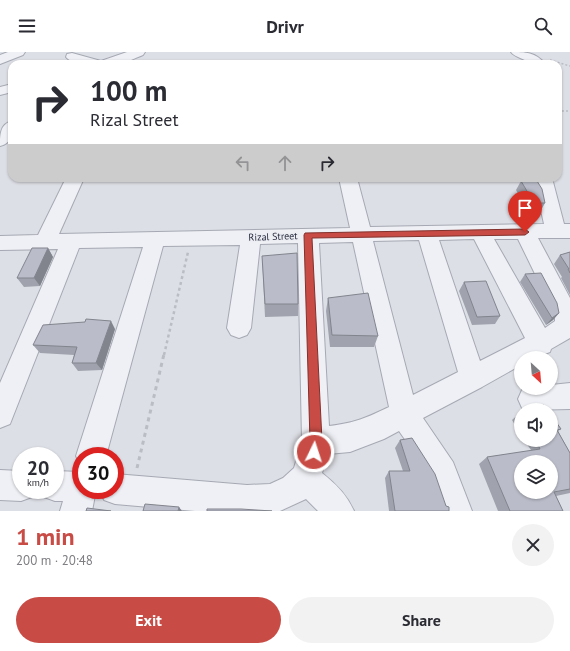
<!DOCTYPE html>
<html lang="en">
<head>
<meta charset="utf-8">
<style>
  :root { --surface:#fff; --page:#f2f2f3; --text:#2b2b33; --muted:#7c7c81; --accent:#c84c45 }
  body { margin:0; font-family:"PT Sans",sans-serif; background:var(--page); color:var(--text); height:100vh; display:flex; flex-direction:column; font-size:15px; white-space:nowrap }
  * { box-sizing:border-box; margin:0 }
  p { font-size:13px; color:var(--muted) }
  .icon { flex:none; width:22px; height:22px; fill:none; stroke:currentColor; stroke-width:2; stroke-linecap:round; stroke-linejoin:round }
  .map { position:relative; height:459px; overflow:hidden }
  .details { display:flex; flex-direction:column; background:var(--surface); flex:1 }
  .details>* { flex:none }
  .guide { position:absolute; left:8px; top:8px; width:554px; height:122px; border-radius:12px; box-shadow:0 1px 3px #0004; background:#fff; color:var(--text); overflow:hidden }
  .needle { width:26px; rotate:154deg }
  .controls { position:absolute; left:514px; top:299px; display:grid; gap:8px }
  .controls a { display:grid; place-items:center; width:44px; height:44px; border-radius:50%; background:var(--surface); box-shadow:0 1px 3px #0004; font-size:20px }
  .speed { position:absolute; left:12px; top:395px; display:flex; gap:8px; font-size:20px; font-weight:700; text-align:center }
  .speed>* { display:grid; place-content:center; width:52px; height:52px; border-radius:50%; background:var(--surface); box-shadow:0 1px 3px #0004; line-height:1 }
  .speed small { font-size:10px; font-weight:400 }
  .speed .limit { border:6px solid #d22; background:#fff; color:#111 }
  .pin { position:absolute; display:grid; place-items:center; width:34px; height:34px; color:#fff; margin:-41px -17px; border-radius:50% 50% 50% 0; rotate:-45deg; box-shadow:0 0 4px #0007 }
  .pin .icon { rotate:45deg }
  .me { position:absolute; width:44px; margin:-22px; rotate:4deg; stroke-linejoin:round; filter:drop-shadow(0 0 3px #0008) }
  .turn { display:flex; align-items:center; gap:14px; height:84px; padding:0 16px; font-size:18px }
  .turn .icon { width:52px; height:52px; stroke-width:2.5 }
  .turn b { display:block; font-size:28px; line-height:34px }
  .lanes { display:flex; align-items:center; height:38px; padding:0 16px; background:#0003; justify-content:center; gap:20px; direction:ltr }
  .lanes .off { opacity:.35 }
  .round { display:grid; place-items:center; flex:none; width:42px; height:42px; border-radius:21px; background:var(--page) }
  .overview { display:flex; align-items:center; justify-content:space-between; height:68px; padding:0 16px }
  h1 { font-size:24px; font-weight:700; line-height:30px; color:var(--accent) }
  .action { display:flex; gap:8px; margin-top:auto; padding:8px 16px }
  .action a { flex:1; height:46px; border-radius:24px; background:var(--accent); color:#fff; font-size:16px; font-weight:700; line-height:46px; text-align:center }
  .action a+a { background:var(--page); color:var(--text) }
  header { display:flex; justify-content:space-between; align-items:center; height:52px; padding:0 16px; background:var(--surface); font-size:18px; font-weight:700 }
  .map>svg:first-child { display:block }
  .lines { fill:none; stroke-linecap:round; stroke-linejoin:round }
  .minor-casing { stroke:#a6a9b3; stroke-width:2 }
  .path-far2 { stroke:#bbbdc5; stroke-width:1.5; stroke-dasharray:2 2; stroke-linecap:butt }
  .path-far1 { stroke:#bbbdc5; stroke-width:2.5; stroke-dasharray:3 3; stroke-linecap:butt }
  .path { stroke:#bbbdc5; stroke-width:3; stroke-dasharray:4 4; stroke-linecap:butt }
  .minor { fill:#eff0f5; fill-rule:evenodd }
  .wall { fill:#a0a3ad }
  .shaded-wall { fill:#82848d }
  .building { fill:#babdc9; stroke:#82848d; fill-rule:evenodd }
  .route { fill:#c84c45; stroke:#82312d }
  .labels { text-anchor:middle; stroke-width:3.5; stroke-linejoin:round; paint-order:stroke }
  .street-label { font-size:10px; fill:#272a3c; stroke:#eceef4 }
</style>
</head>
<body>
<header><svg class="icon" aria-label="menu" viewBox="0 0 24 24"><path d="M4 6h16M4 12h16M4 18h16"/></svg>Drivr<svg class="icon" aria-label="search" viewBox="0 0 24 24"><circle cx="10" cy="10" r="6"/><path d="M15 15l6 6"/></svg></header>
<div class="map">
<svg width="570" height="459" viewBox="0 0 570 459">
  <rect width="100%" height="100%" fill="#dddfe6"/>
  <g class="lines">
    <defs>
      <path id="minor" d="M 8,0 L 25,0 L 23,3 L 0,12 L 0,3 Z
        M 127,0 L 145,0 L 143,3 C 135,6 126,11 117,12 C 106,13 72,14 66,5 L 67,2 L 72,1 L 101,9 Z
        M 511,0 C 525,0 536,0 545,12 L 531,12 C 525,6 515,6 511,0 Z
        M 12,32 L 12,40 L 0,43 L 0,35 Z
        M 12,69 C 12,80 13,91 0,94 C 0,83 0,72 12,69 Z
        M 66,126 L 84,126 L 59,182 L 350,176 L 339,126 L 357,126 L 370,175 L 544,172 L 534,126 L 552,126 L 564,172 L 570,172 L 570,186 L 538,186 L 570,246 L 570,286 L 551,297 L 550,300 L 534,306 L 521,306 L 521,313 L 482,335 L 423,366 L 453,410 L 472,459 L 440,459 L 430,428 L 413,399 L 399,379 L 384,387 L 350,400 L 328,402 L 322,421 C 336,432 347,443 354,459 L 318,459 L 306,447 L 280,459 L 195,459 L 115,452 L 104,448 L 100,438 L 115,438 L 115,422 L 247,433 L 270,432 L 283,426 L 294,416 L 302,389 L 298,191 L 260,192 L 251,276 L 247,283 L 239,286 L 231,283 L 227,276 L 240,193 L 163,194 L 106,404 L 81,404 L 81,414 L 76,404 L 143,195 L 79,196 L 10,372 L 0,376 L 0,331 L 58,197 L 0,198 L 0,184 L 38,183 ZM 474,187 L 525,286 L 480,309 L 439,188 ZM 494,187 L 518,187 L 555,263 L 555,269 L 545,276 ZM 419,188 L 458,320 L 413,343 L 373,189 ZM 353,190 L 389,355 C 366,366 355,371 329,374 L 319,191 Z
        M 570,331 L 570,357 L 527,358 L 522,356 L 518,347 L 522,338 L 527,336 L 551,336 L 551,333 Z
        M 0,418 L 21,419 L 21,438 L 35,438 L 32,445 L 21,449 L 0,448 Z
        M 55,419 L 81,420 L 81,438 L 96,438 L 92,459 L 60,459 L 63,449 L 55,449 L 44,445 L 41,438 L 55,438 Z"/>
    </defs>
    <use href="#minor" class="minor-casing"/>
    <path class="path-far2" d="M 550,8 L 570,14
      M 558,59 L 570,59"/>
    <path class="path-far1" d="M 164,303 L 188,200"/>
    <path class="path" d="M 137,416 L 164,302"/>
    <use href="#minor" class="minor"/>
  </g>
  <path class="wall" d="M 521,129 L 545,151 L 540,160 L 528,160 L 516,138 Z
    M 48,196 L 53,205 L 40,234 L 24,235 L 17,226 Z
    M 570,200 L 570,243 L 561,226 L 562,225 L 554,212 L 560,203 Z
    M 262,204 L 298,252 L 298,264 L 265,265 Z
    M 525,222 L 559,261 L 553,268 L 546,273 L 520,230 Z
    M 464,230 L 500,264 L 495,272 L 472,273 L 459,239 Z
    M 328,246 L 378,284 L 374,295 L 330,295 L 326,259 Z
    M 115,277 L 102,318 L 78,319 L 72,311 L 74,303 L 40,301 L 33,293 Z
    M 521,360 L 521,383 L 512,368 Z
    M 551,363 L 561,377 L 558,379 L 570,401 L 570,441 L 556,444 L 563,459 L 498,459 L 479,412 L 487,405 L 530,399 L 531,398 L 524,388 L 551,388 Z
    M 400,388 L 446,454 L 449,459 L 389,459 L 385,426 L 389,419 L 403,419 L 395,396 Z"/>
  <path class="shaded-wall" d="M 48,196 L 53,205 L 40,234 L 34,226 Z
    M 559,261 L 553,268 L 546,273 L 552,266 Z
    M 111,269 L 115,277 L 102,318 L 96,311 Z
    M 179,455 L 182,459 L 178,459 Z"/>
  <path class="building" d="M 521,129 L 537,129 L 542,137 L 545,151 L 534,151 Z
    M 32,196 L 48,196 L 34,226 L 17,226 Z
    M 570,200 L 570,221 L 568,217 L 569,217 L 560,203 Z
    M 297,201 L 298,252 L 265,252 L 262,204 Z
    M 541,221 L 557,251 L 559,261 L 552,266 L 525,222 Z
    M 486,229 L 500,264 L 477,265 L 464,230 Z
    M 368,241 L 378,284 L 332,283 L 328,246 Z
    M 86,267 L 111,269 L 96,311 L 72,311 L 77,295 L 33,293 L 43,273 L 85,270 Z
    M 544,353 L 548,358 L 527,358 Z
    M 551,363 L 561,377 L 557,378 L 570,401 L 570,437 L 554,440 L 563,459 L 510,459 L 487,405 L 540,397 L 538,393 L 542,392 L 539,388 L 551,388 ZM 521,410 L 551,410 L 551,440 L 521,440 Z
    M 412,386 L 435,422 L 446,454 L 449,455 L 449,459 L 395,459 L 389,419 L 410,419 L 400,388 Z
    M 145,452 L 179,455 L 178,459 L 143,459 Z
    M 87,456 L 111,459 L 86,459 Z
    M 207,457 L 241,457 L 272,459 L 207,459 Z"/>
  <path class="route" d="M 525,177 L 529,180 L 525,183 L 312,186 L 322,389 L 318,404 L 314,405 L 310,404 L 308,400 L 310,389 L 304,183 L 305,181 Z"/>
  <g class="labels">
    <g class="street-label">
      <text transform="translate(273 184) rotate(-2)" y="4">Rizal Street</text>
    </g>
  </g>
</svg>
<div class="controls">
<a><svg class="needle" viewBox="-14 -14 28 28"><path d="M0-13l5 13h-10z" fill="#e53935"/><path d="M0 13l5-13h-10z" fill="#7c7c81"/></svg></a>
<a><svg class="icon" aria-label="sound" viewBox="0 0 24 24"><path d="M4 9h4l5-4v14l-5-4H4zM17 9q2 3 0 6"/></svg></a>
<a><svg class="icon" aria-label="layers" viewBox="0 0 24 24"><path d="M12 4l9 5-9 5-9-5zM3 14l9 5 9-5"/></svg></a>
</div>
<div class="speed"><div>20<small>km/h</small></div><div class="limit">30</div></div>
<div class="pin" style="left:525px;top:180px;background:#d93025"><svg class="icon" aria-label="arrive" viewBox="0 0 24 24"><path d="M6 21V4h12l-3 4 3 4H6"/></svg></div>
<svg class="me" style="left:314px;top:400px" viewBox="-20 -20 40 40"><circle r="17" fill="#c84c45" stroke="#fff" stroke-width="3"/><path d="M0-11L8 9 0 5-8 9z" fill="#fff"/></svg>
<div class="guide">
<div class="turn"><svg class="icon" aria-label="right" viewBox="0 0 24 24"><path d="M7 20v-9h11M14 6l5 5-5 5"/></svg><div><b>100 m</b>Rizal Street</div></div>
<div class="lanes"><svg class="icon off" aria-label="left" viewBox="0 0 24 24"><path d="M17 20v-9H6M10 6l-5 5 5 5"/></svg><svg class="icon off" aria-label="ahead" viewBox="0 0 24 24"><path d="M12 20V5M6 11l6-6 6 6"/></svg><svg class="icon" aria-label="right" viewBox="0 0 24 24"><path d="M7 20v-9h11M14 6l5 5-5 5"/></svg></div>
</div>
</div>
<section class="details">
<div class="overview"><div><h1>1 min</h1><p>200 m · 20:48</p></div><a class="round"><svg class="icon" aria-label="close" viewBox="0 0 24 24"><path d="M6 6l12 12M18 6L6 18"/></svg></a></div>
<div class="action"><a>Exit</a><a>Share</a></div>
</section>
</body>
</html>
